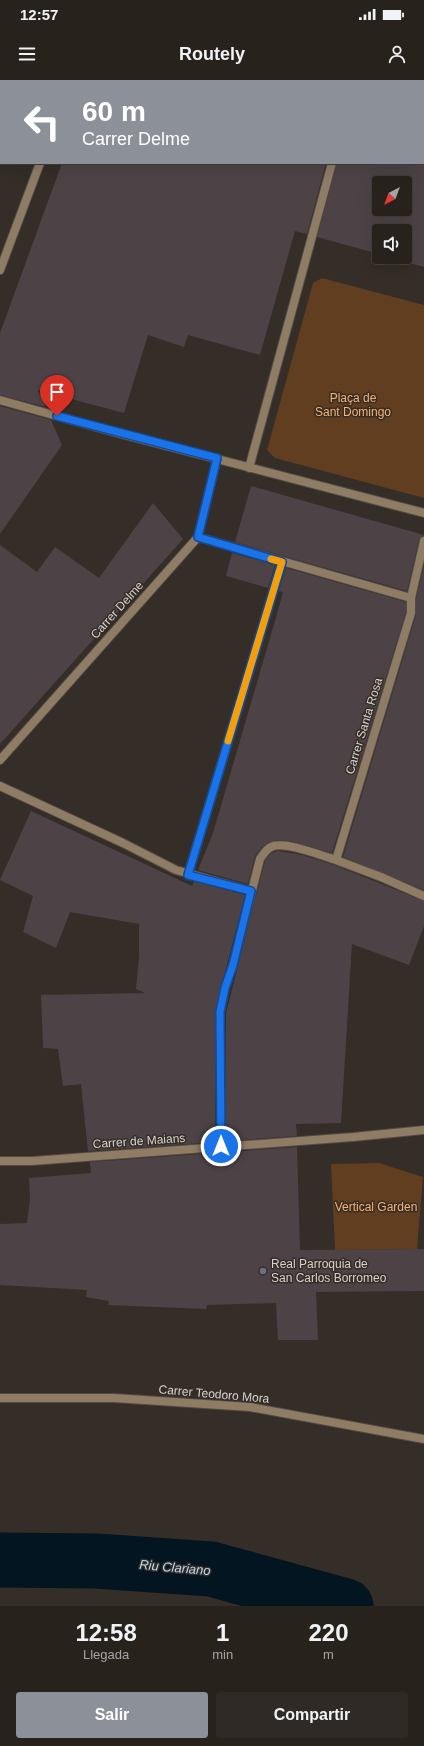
<!DOCTYPE html>
<html lang="es">
<head>
<meta charset="utf-8">
<style>
  :root { --surface:#28221d; --page:#302a26; --text:#f1f3f6; --muted:#a5a4a4; --line:#443f3b; --accent:#8c9099 }
  body { margin:0; font-family:Helvetica,sans-serif; background:var(--page); color:var(--text); height:100vh; display:flex; flex-direction:column; font-size:15px; white-space:nowrap }
  * { box-sizing:border-box; margin:0 }
  p { font-size:13px; color:var(--muted) }
  .icon { flex:none; width:22px; height:22px; fill:none; stroke:currentColor; stroke-width:2; stroke-linecap:round; stroke-linejoin:round }
  .map { position:relative; height:1526px; overflow:hidden }
  .side { display:flex; flex-direction:column; background:var(--surface); flex:1 }
  .side>* { flex:none }
  .hud { position:absolute; left:0px; top:0px; width:424px; height:84px; box-shadow:0 4px 16px #0002,0 0 0 1px var(--line); background:#8c9099; color:#fff; overflow:hidden }
  .needle { width:26px; rotate:221deg }
  .controls { position:absolute; left:372px; top:96px; display:grid; gap:8px }
  .controls a { display:grid; place-items:center; width:40px; height:40px; border-radius:4px; background:var(--surface); box-shadow:0 4px 16px #0002,0 0 0 1px var(--line); font-size:20px }
  .pin { position:absolute; display:grid; place-items:center; width:34px; height:34px; color:#fff; margin:-41px -17px; border-radius:50% 50% 50% 0; rotate:-45deg; box-shadow:0 0 4px #0007 }
  .pin .icon { rotate:45deg }
  .me { position:absolute; width:44px; margin:-22px; rotate:0deg; stroke-linejoin:round; filter:drop-shadow(0 0 3px #0008) }
  .turn { display:flex; align-items:center; gap:14px; height:84px; padding:0 16px; font-size:18px }
  .turn .icon { width:52px; height:52px; stroke-width:2.5 }
  .turn b { display:block; font-size:28px; line-height:34px }
  .eta { display:flex; justify-content:space-evenly; align-items:center; height:68px; text-align:center }
  .eta b { font-size:24px; font-weight:700; line-height:28px }
  .primary-button { display:flex; gap:8px; margin-top:auto; padding:8px 16px }
  .primary-button a { flex:1; height:46px; border-radius:4px; background:var(--accent); color:#fff; font-size:16px; font-weight:700; line-height:46px; text-align:center }
  .primary-button a+a { background:var(--page); color:var(--text) }
  .status { display:flex; justify-content:space-between; align-items:center; height:28px; padding:0 20px; background:var(--surface); direction:ltr }
  .status svg { height:11px; fill:currentColor }
  header { display:flex; justify-content:space-between; align-items:center; height:52px; padding:0 16px; background:var(--surface); font-size:18px; font-weight:700 }
  .map>svg:first-child { display:block }
  .green { fill:#603e1f }
  .lines { fill:none; stroke-linecap:round; stroke-linejoin:round }
  .river { stroke:#021521; stroke-width:55 }
  .building { fill:#4d4347; fill-rule:evenodd }
  .minor-casing { stroke:#524b45; stroke-width:10 }
  .tertiary-casing { stroke:#524b45; stroke-width:10 }
  .minor { stroke:#8e7c65; stroke-width:8 }
  .tertiary { stroke:#8e7c65; stroke-width:8 }
  .route-casing { stroke:#114b97; stroke-width:10 }
  .route { stroke:#1a73e8; stroke-width:7 }
  .slow { stroke:#f59e0b; stroke-width:7 }
  .worship-dot { fill:#6b7280; stroke:#352d27; stroke-width:1.5 }
  .labels { text-anchor:middle; stroke-width:3; stroke-linejoin:round; paint-order:stroke }
  .park-label { font-size:12px; fill:#fcb370; stroke:#352d27 }
  .street-label { font-size:12px; fill:#d8d3cf; stroke:#352d27 }
  .poi-label { font-size:12px; fill:#d8d3cf; stroke:#352d27; text-anchor:start }
  .water-label { font-size:13px; font-style:italic; fill:#bbddf4; stroke:#352d27 }
</style>
</head>
<body>
<div class="status"><b>12:57</b><svg viewBox="0 0 49 12"><path d="M0 12V9h3v3zM5 12V6h3v6zM10 12V3h3v9zM15 12V0h3v12zM26 1h20v11H26zM47 4h2v5h-2z"/></svg></div>
<header><svg class="icon" aria-label="menu" viewBox="0 0 24 24"><path d="M4 6h16M4 12h16M4 18h16"/></svg>Routely<svg class="icon" aria-label="person" viewBox="0 0 24 24"><circle cx="12" cy="8" r="4"/><path d="M4 21q1-7 8-7t8 7"/></svg></header>
<div class="map">
<svg width="424" height="1526" viewBox="0 0 424 1526">
  <rect width="100%" height="100%" fill="#352d27"/>
  <path class="green" d="M 322,198 L 424,225 L 424,418 L 275,378 L 267,370 L 313,203 Z
    M 379,1083 L 423,1097 L 417,1169 L 335,1170 L 331,1084 Z"/>
  <g class="lines">
    <path class="river" d="M 0,1480 L 96,1481 L 211,1489 L 346,1526"/>
  </g>
  <path class="building" d="M 62,83 L 326,83 L 307,154 L 295,151 L 260,275 L 188,255 L 184,267 L 148,255 L 124,333 L 38,310 L 46,327 L 0,315 L 0,253 Z
    M 337,83 L 424,83 L 424,187 L 389,177 L 405,177 L 405,151 L 379,151 L 379,174 L 317,157 ZM 379,103 L 405,103 L 405,129 L 379,129 Z
    M 0,326 L 51,340 L 62,365 L 0,454 Z
    M 251,406 L 424,455 L 419,460 L 407,511 L 235,462 Z
    M 153,423 L 183,459 L 0,664 L 0,465 L 37,492 L 55,467 L 99,498 Z
    M 232,473 L 275,485 L 268,508 L 226,496 Z
    M 424,486 L 424,810 L 343,777 L 416,535 L 416,519 Z
    M 286,488 L 406,522 L 406,532 L 332,773 L 295,762 L 277,760 L 269,762 L 262,767 L 255,776 L 248,804 L 198,790 L 213,753 L 277,534 L 283,512 L 279,511 Z
    M 31,731 L 192,806 L 194,801 L 245,815 L 215,931 L 215,1062 L 88,1071 L 81,1004 L 63,1006 L 58,969 L 43,968 L 41,915 L 145,913 L 136,909 L 139,876 L 139,844 L 70,832 L 56,868 L 23,852 L 33,816 L 0,800 Z
    M 278,771 L 302,775 L 334,785 L 424,821 L 424,846 L 409,885 L 352,864 L 341,1043 L 296,1044 L 297,1056 L 226,1061 L 226,933 L 265,781 L 271,773 Z
    M 297,1067 L 300,1170 L 424,1169 L 424,1211 L 316,1212 L 318,1260 L 278,1260 L 276,1223 L 207,1225 L 206,1229 L 108,1225 L 109,1221 L 86,1217 L 87,1210 L 0,1205 L 0,1144 L 27,1143 L 30,1119 L 29,1098 L 91,1093 L 90,1082 Z"/>
  <g class="lines">
    <defs>
      <path id="minor" d="M 354,1 L 355,0
        M 0,320 L 125,355 L 424,433
        M 249,388 L 332,83
        M 198,457 L 411,518
        M 0,680 L 198,457 L 217,378
        M 0,706 L 123,763 L 176,790 L 251,811
        M 336,780 L 381,797 L 424,816
        M 188,795 L 282,482
        M 221,1066 L 220,932 L 225,908 L 233,885 L 260,779 C 263,775 266,769 271,767 C 284,760 322,776 336,780 L 411,533 L 411,518 L 424,461
        M 0,1081 L 32,1081 L 353,1057 L 424,1050
        M 0,1318 L 114,1318 L 250,1327 L 424,1359"/>
      <path id="tertiary" d="M 71,1 L 71,0
        M 0,190 L 40,83"/>
    </defs>
    <use href="#minor" class="minor-casing"/>
    <use href="#tertiary" class="tertiary-casing"/>
    <use href="#minor" class="minor"/>
    <use href="#tertiary" class="tertiary"/>
  </g>
  <g class="lines">
    <defs>
      <path id="route" d="M 57,336 L 217,378 L 198,457 L 282,482 L 188,795 L 251,811 L 233,885 L 225,908 L 220,932 L 221,1066"/>
    </defs>
    <use href="#route" class="route-casing"/>
    <use href="#route" class="route"/>
    <path class="slow" d="M 228,661 L 282,482 L 271,479"/>
  </g>
  <circle class="worship-dot" cx="263" cy="1191" r="4"/>
  <g class="labels">
    <g class="park-label">
      <text x="353" y="322">Plaça de<tspan x="353" dy="14">Sant Domingo</tspan></text>
      <text x="376" y="1131">Vertical Garden</text>
    </g>
    <g class="street-label">
      <text transform="translate(117 530) rotate(-48)" y="4">Carrer Delme</text>
      <text transform="translate(364 646) rotate(-73)" y="4">Carrer Santa Rosa</text>
      <text transform="translate(139 1061) rotate(-4)" y="4">Carrer de Maians</text>
      <text transform="translate(214 1314) rotate(5)" y="4">Carrer Teodoro Mora</text>
    </g>
    <g class="poi-label">
      <text x="271" y="1188">Real Parroquia de<tspan x="271" dy="14">San Carlos Borromeo</tspan></text>
    </g>
    <g class="water-label">
      <text transform="translate(175 1487) rotate(5)" y="5">Riu Clariano</text>
    </g>
  </g>
</svg>
<div class="controls">
<a><svg class="needle" viewBox="-14 -14 28 28"><path d="M0-13l5 13h-10z" fill="#e53935"/><path d="M0 13l5-13h-10z" fill="#a5a4a4"/></svg></a>
<a><svg class="icon" aria-label="sound" viewBox="0 0 24 24"><path d="M4 9h4l5-4v14l-5-4H4zM17 9q2 3 0 6"/></svg></a>
</div>
<div class="pin" style="left:57px;top:336px;background:#d93025"><svg class="icon" aria-label="arrive" viewBox="0 0 24 24"><path d="M6 21V4h12l-3 4 3 4H6"/></svg></div>
<svg class="me" style="left:221px;top:1066px" viewBox="-20 -20 40 40"><circle r="17" fill="#1a73e8" stroke="#fff" stroke-width="3"/><path d="M0-11L8 9 0 5-8 9z" fill="#fff"/></svg>
<div class="hud">
<div class="turn"><svg class="icon" aria-label="left" viewBox="0 0 24 24"><path d="M17 20v-9H6M10 6l-5 5 5 5"/></svg><div><b>60 m</b>Carrer Delme</div></div>
</div>
</div>
<section class="side">
<div class="eta">
<div><b>12:58</b><p>Llegada</p></div>
<div><b>1</b><p>min</p></div>
<div><b>220</b><p>m</p></div>
</div>
<div class="primary-button"><a>Salir</a><a>Compartir</a></div>
</section>
</body>
</html>
